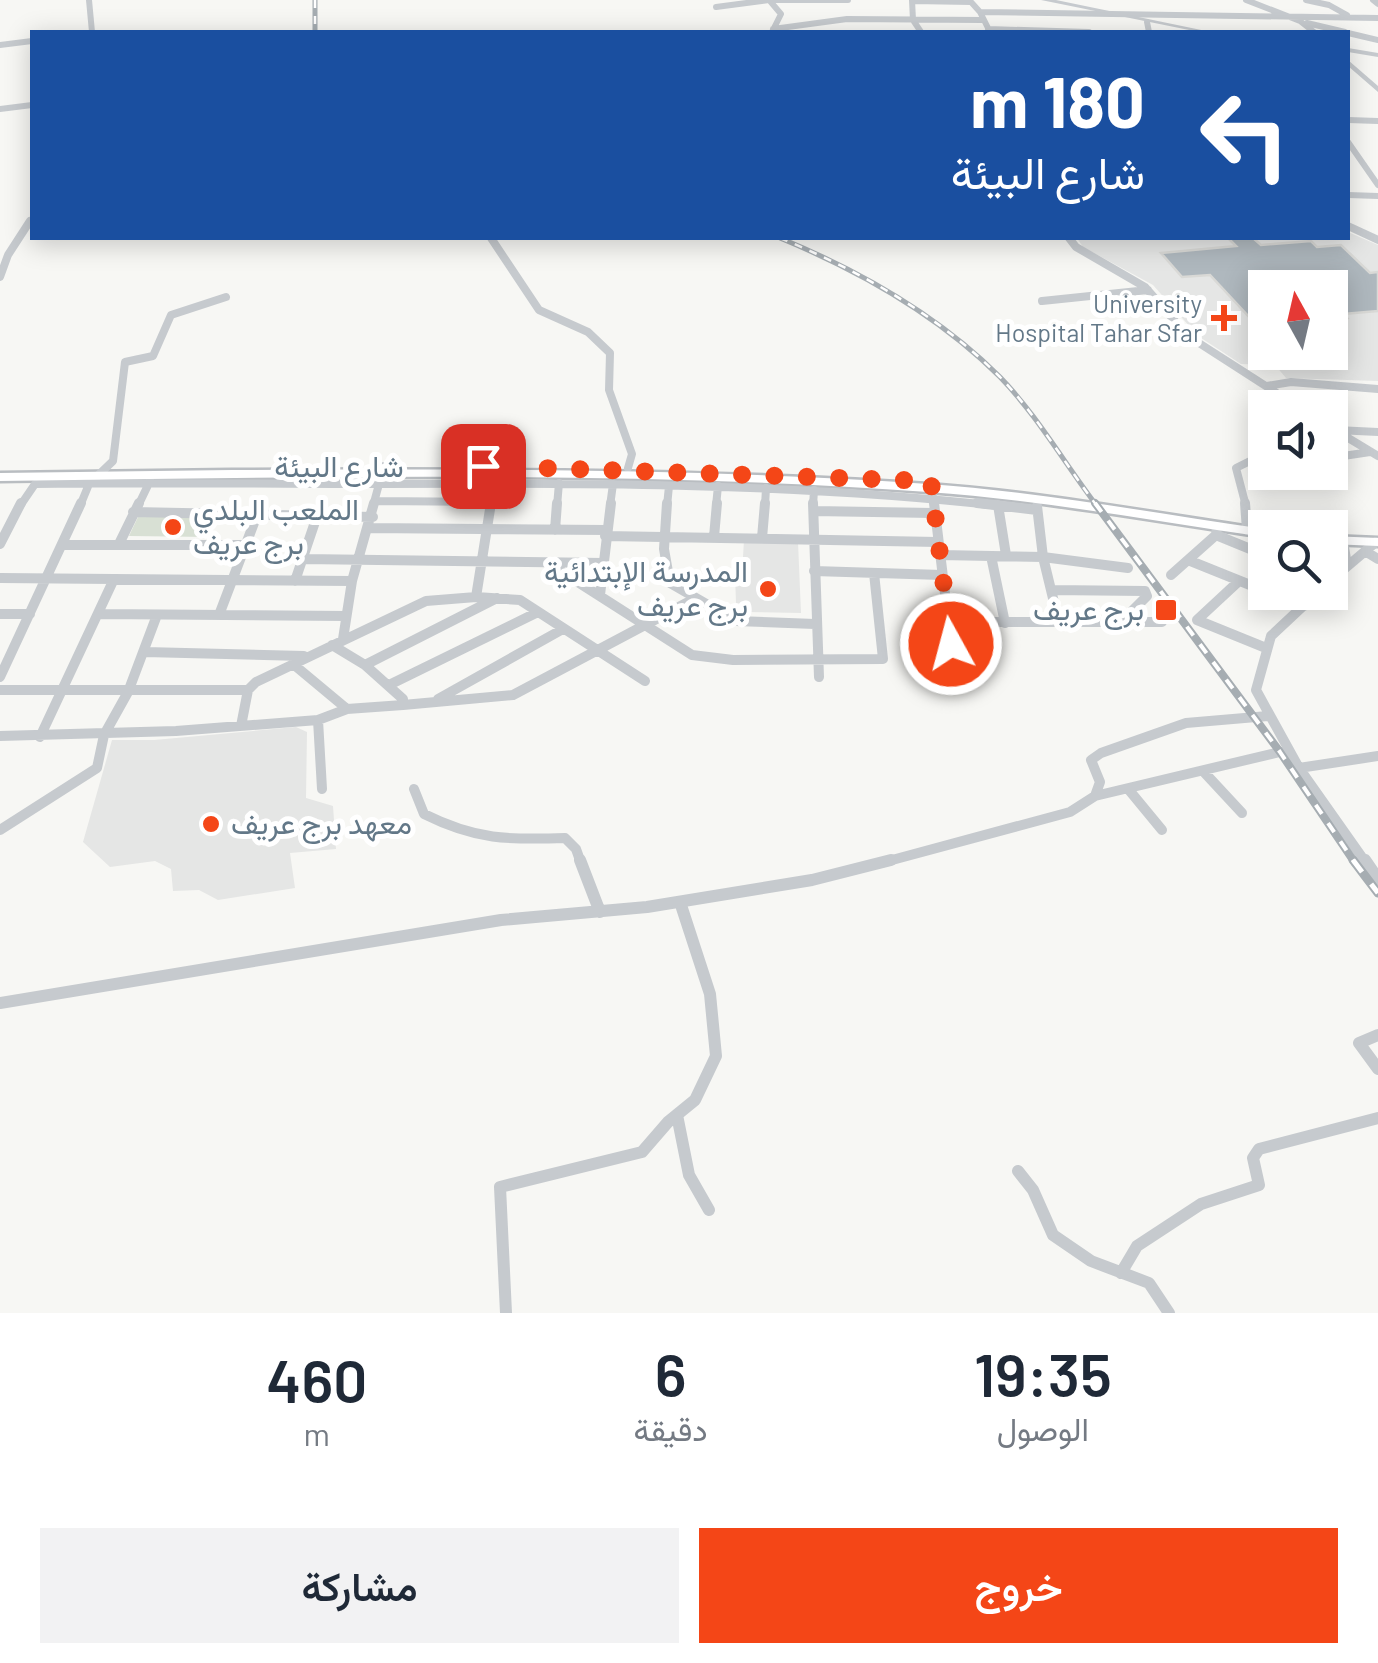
<!DOCTYPE html>
<html lang="ar">
<head>
<meta charset="utf-8">
<style>
  :root { --surface:#fff; --page:#f2f2f3; --text:#1f2937; --muted:#747a83; --accent:#f44617 }
  body { margin:0; font-family:Barlow,Vazirmatn,sans-serif; background:var(--page); color:var(--text); direction:rtl; height:100vh; display:flex; flex-direction:column; font-size:38px; white-space:nowrap }
  * { box-sizing:border-box; margin:0 }
  p { font-size:32px; color:var(--muted) }
  .icon { flex:none; width:55px; height:55px; fill:none; stroke:currentColor; stroke-width:2; stroke-linecap:round; stroke-linejoin:round }
  .map { position:relative; height:1313px; overflow:hidden; direction:ltr }
  .details { display:flex; flex-direction:column; background:var(--surface); flex:1 }
  .details>* { flex:none }
  .hud { position:absolute; left:30px; top:30px; width:1320px; height:210px; border-radius:0px; box-shadow:0 5px 25px #0003; direction:rtl; background:#1a4fa0; color:#fff; overflow:hidden }
  .needle { width:65px; rotate:352deg }
  .buttons { position:absolute; left:1248px; top:270px; display:grid; gap:20px }
  .buttons a { display:grid; place-items:center; width:100px; height:100px; border-radius:0px; background:var(--surface); box-shadow:0 5px 25px #0003; font-size:50px }
  .pin { position:absolute; display:grid; place-items:center; width:85px; height:85px; color:#fff; margin:-42px; border-radius:20px; box-shadow:0 5px 15px #0006 }
  .me { position:absolute; width:110px; margin:-55px; rotate:353deg; stroke-linejoin:round; filter:drop-shadow(0 0 8px #0008) }
  .turn { display:flex; align-items:center; gap:35px; height:210px; padding:0 40px; font-size:45px }
  .turn .icon { width:130px; height:130px; stroke-width:2.5 }
  .turn b { display:block; font-size:70px; line-height:85px }
  .eta { display:flex; justify-content:space-evenly; align-items:center; height:170px; text-align:center }
  .eta b { font-size:60px; font-weight:600; line-height:70px }
  .primary-button { display:flex; gap:20px; margin-top:auto; padding:20px 40px }
  .primary-button a { flex:1; height:115px; border-radius:0px; background:var(--accent); color:#fff; font-size:40px; font-weight:600; line-height:115px; text-align:center }
  .primary-button a+a { background:var(--page); color:var(--text) }
  .map>svg:first-child { display:block }
  .built { fill:#e5e6e5; fill-rule:evenodd }
  .green { fill:#d8e0d4 }
  .building { fill:#afb8be; stroke:#d9d9d6; stroke-width:2.5 }
  .lines { fill:none; stroke-linecap:round; stroke-linejoin:round }
  .primary-casing { stroke:#b9bdc1; stroke-width:5 }
  .minor-far3 { stroke:#c6cace; stroke-width:6 }
  .minor-far2 { stroke:#c6cace; stroke-width:8 }
  .minor-far1 { stroke:#c6cace; stroke-width:10 }
  .minor { stroke:#c6cace; stroke-width:12 }
  .tertiary { fill:#c6cace; fill-rule:evenodd }
  .primary { fill:#fff; fill-rule:evenodd }
  .rail-far2-casing { stroke:#a6adb2; stroke-width:5 }
  .rail-far1-casing { stroke:#a6adb2; stroke-width:8 }
  .rail-casing { stroke:#a6adb2; stroke-width:9 }
  .rail-far2 { stroke:#fff; stroke-width:2.5; stroke-dasharray:8; stroke-linecap:butt }
  .rail-far1 { stroke:#fff; stroke-width:4; stroke-dasharray:11; stroke-linecap:butt }
  .rail { stroke:#fff; stroke-width:5; stroke-dasharray:15; stroke-linecap:butt }
  .route { stroke:#f44617; stroke-width:18; stroke-dasharray:0 32.4 }
  .poi-dot { fill:#f44617; stroke:#fff; stroke-width:4 }
  .labels { text-anchor:middle; stroke-width:10; stroke-linejoin:round; paint-order:stroke }
  .far-poi-label { font-size:25px; fill:#637888; stroke:#fff; text-anchor:end }
  .street-label { font-size:30px; fill:#637888; stroke:#fff }
  .poi-label { font-size:30px; fill:#637888; stroke:#fff; text-anchor:start }
</style>
</head>
<body>
<div class="map">
<svg width="1378" height="1313" viewBox="0 0 1378 1313">
  <rect width="100%" height="100%" fill="#f7f7f4"/>
  <path class="built" d="M 1348,232 L 1378,245 L 1378,381 L 1286,378 L 1275,365 L 1241,364 L 1198,336 L 1153,285 L 1083,247 L 1077,238 L 1348,238 ZM 1265,288 L 1330,288 L 1330,352 L 1265,352 Z
    M 744,540 L 798,542 L 801,613 L 743,612 L 743,604 L 736,603 L 735,574 L 742,574 Z
    M 296,727 L 307,732 L 306,798 L 333,806 L 336,849 L 290,853 L 295,888 L 218,900 L 199,890 L 173,891 L 171,869 L 155,861 L 110,867 L 83,842 L 112,740 L 154,740 Z"/>
  <path class="green" d="M 138,517 L 217,517 L 209,537 L 129,536 Z"/>
  <path class="building" d="M 1228,238 L 1253,238 L 1261,245 L 1311,241 L 1317,247 L 1341,245 L 1370,273 L 1378,272 L 1378,311 L 1343,314 L 1347,318 L 1330,320 L 1330,288 L 1265,288 L 1265,334 L 1210,275 L 1182,277 L 1161,253 L 1236,246 Z"/>
  <g class="lines">
    <defs>
      <path id="primary" d="M 232,470 C 464,469 696,468 928,484 C 1041,492 1153,513 1265,529 L 1265,537 C 1153,521 1041,500 928,492 C 620,470 309,477 0,481 L 0,473 Z
        M 1330,536 L 1378,538 L 1378,546 L 1330,544 Z"/>
    </defs>
    <use href="#primary" class="primary-casing"/>
    <path class="minor-far3" d="M 89,0 L 92,32
      M 912,0 L 913,20 L 921,32
      M 1246,0 L 1300,21 L 1314,32
      M 1306,0 L 1329,5 L 1347,15
      M 1373,0 L 1378,4
      M 770,1 L 781,14 L 772,32
      M 913,1 L 971,2 L 980,12
      M 716,7 L 769,0 L 848,0
      M 1147,22 L 1149,32
      M 1307,23 L 1345,32
      M 773,29 L 847,19 L 982,20
      M 988,29 L 1089,32
      M 990,32 L 980,12 L 1378,18
      M 1348,33 L 1378,40
      M 0,45 L 32,41
      M 0,109 L 32,105
      M 1348,120 L 1378,121
      M 1348,142 L 1378,185
      M 1348,195 L 1378,196
      M 29,224 L 32,219"/>
    <path class="minor-far2" d="M 1348,226 L 1378,240
      M 491,238 L 539,310 L 588,332 L 610,353 L 609,390 L 632,454 L 628,468
      M 1069,238 L 1076,247 L 1145,287 L 1188,336 L 1300,408
      M 0,277 L 8,255 L 30,221
      M 1042,301 L 1148,290
      M 1267,386 L 1291,382 L 1378,389
      M 1330,427 L 1378,456
      M 1336,430 L 1378,432
      M 1330,458 L 1370,452
      M 931,481 L 934,506
      M 377,501 L 492,502
      M 20,506 L 35,484 C 141,482 248,484 354,484 C 570,483 785,482 1000,506
      M 80,506 L 89,484 L 113,461 L 125,362 L 153,356 L 171,315 L 226,297
      M 138,506 L 150,481
      M 373,506 L 384,466
      M 490,506 L 494,483
      M 557,506 L 559,483
      M 610,506 L 613,484
      M 667,506 L 669,486
      M 716,506 L 718,486
      M 765,506 L 766,488
      M 813,506 L 814,490
      M 1246,506 L 1236,468 L 1250,461 L 1265,460"/>
    <path class="minor-far1" d="M 667,503 L 664,549 L 670,583 L 736,621 L 815,624
      M 813,503 L 819,677
      M 934,503 L 951,643
      M 977,503 L 1037,510
      M 1245,503 L 1247,530
      M 998,505 L 1006,555
      M 1037,506 L 1043,557 L 1059,623
      M 814,511 L 933,513
      M 133,512 L 373,517
      M 1217,527 L 1216,535 L 1265,555
      M 369,528 L 606,530
      M 555,530 L 557,503
      M 605,536 L 938,542
      M 714,537 L 717,503
      M 762,538 L 765,503
      M 1343,541 L 1347,565
      M 0,544 L 21,503
      M 119,544 L 139,503
      M 64,545 L 245,545
      M 1365,551 L 1378,559
      M 940,555 L 1043,557 L 1128,568
      M 991,556 L 1005,623
      M 303,559 L 603,563
      M 1188,560 L 1265,591
      M 548,563 L 692,655 L 733,660 L 883,659 L 874,573
      M 814,571 L 942,575
      M 1171,575 L 1216,535
      M 0,578 L 352,581
      M 295,581 L 317,516
      M 1239,581 L 1197,620 L 1266,648
      M 1330,581 L 1376,542
      M 1051,590 L 1145,591 L 1147,596 L 1121,622
      M 1268,592 L 1304,606
      M 1318,592 L 1271,636 L 1256,690 L 1299,768 L 1366,863
      M 600,595 L 611,503
      M 476,597 L 491,503
      M 0,614 L 30,614
      M 100,614 L 346,616
      M 219,615 L 257,515
      M 948,622 L 1162,622
      M 343,639 L 352,581 L 374,503
      M 332,645 L 365,665 L 403,699 L 403,705 L 347,709
      M 145,652 L 304,656
      M 365,665 L 497,598
      M 0,677 L 81,503
      M 389,685 L 538,612
      M 0,690 L 248,690
      M 438,699 L 563,629
      M 403,705 L 513,695 L 694,599
      M 318,720 L 322,789
      M 241,726 L 248,690 L 256,682 L 426,601 L 476,597 L 520,600 L 645,681
      M 0,736 L 176,731 L 318,720 L 347,709 L 293,664
      M 40,737 L 114,579
      M 1299,768 L 1378,756
      M 1203,771 L 1242,813
      M 414,789 L 424,814 C 476,840 508,840 565,838 L 576,849 L 581,863
      M 1129,790 L 1162,830
      M 1095,796 L 1100,782 L 1091,760 L 1101,753 L 1186,723 L 1268,716
      M 0,830 L 97,768 L 104,735 L 128,692 L 157,615
      M 881,863 L 1070,812 L 1095,796 L 1288,750"/>
    <path class="minor" d="M 580,860 L 600,912
      M 1365,860 L 1378,879
      M 0,1003 L 501,920 L 647,907 L 812,880 L 891,860
      M 1378,1035 L 1359,1043 L 1378,1069
      M 677,1115 L 689,1175 L 709,1210
      M 1018,1171 L 1033,1190 L 1053,1235 L 1091,1261 L 1149,1283 L 1169,1313
      M 1121,1273 L 1137,1246 L 1201,1204 L 1259,1185 L 1253,1158 L 1259,1149 L 1378,1118
      M 506,1313 L 500,1187 L 642,1152 L 668,1122 L 695,1100 L 716,1056 L 710,994 L 680,902"/>
    <path class="tertiary" d="M 1041,0 L 1056,0 L 1211,32 L 1199,32 Z
      M 1348,48 L 1378,53 L 1378,57 L 1348,52 Z
      M 1348,60 L 1378,86 L 1378,92 L 1348,66 Z"/>
    <use href="#primary" class="primary"/>
    <defs>
      <path id="rail-far2" d="M 315,0 L 315,32
        M 780,238 C 860,271 938,315 1000,377 C 1036,414 1065,464 1097,506"/>
      <path id="rail-far1" d="M 1095,503 L 1280,752 L 1355,863"/>
      <path id="rail" d="M 1353,860 L 1378,893"/>
    </defs>
    <use href="#rail-far2" class="rail-far2-casing"/>
    <use href="#rail-far1" class="rail-far1-casing"/>
    <use href="#rail" class="rail-casing"/>
    <use href="#rail-far2" class="rail-far2"/>
    <use href="#rail-far1" class="rail-far1"/>
    <use href="#rail" class="rail"/>
  </g>
  <g class="lines">
    <path class="route" d="M 483,466 L 931,481 L 951,644"/>
  </g>
  <g class="poi-dot">
    <path d="M1219 303h10v10h10v10h-10v10h-10v-10h-10v-10h10z"/>
    <circle cx="173" cy="527" r="10"/>
    <circle cx="768" cy="589" r="10"/>
    <rect x="1154" y="598" width="24" height="24" rx="5"/>
    <circle cx="211" cy="824" r="10"/>
  </g>
  <g class="labels">
    <g class="far-poi-label">
      <text x="1202" y="313">University<tspan x="1202" dy="29">Hospital Tahar Sfar</tspan></text>
    </g>
    <g class="street-label">
      <text x="339" y="477">شارع البيئة</text>
    </g>
    <g class="poi-label">
      <text x="193" y="520">الملعب البلدي<tspan x="193" dy="34">برج عريف</tspan></text>
      <text x="748" y="582" text-anchor="end">المدرسة الإبتدائية<tspan x="748" dy="34">برج عريف</tspan></text>
      <text x="1144" y="620" text-anchor="end">برج عريف</text>
      <text x="231" y="834">معهد برج عريف</text>
    </g>
  </g>
</svg>
<div class="buttons">
<a><svg class="needle" viewBox="-14 -14 28 28"><path d="M0-13l5 13h-10z" fill="#e53935"/><path d="M0 13l5-13h-10z" fill="#747a83"/></svg></a>
<a><svg class="icon" aria-label="sound" viewBox="0 0 24 24"><path d="M4 9h4l5-4v14l-5-4H4zM17 9q2 3 0 6"/></svg></a>
<a><svg class="icon" aria-label="search" viewBox="0 0 24 24"><circle cx="10" cy="10" r="6"/><path d="M15 15l6 6"/></svg></a>
</div>
<div class="pin" style="left:483px;top:466px;background:#d93025"><svg class="icon" aria-label="arrive" viewBox="0 0 24 24"><path d="M6 21V4h12l-3 4 3 4H6"/></svg></div>
<svg class="me" style="left:951px;top:644px" viewBox="-20 -20 40 40"><circle r="17" fill="#f44617" stroke="#fff" stroke-width="3"/><path d="M0-11L8 9 0 5-8 9z" fill="#fff"/></svg>
<div class="hud">
<div class="turn"><svg class="icon" aria-label="left" viewBox="0 0 24 24"><path d="M17 20v-9H6M10 6l-5 5 5 5"/></svg><div><b>180 m</b>شارع البيئة</div></div>
</div>
</div>
<section class="details">
<div class="eta">
<div><b>19:35</b><p>الوصول</p></div>
<div><b>6</b><p>دقيقة</p></div>
<div><b>460</b><p>m</p></div>
</div>
<div class="primary-button"><a>خروج</a><a>مشاركة</a></div>
</section>
</body>
</html>
